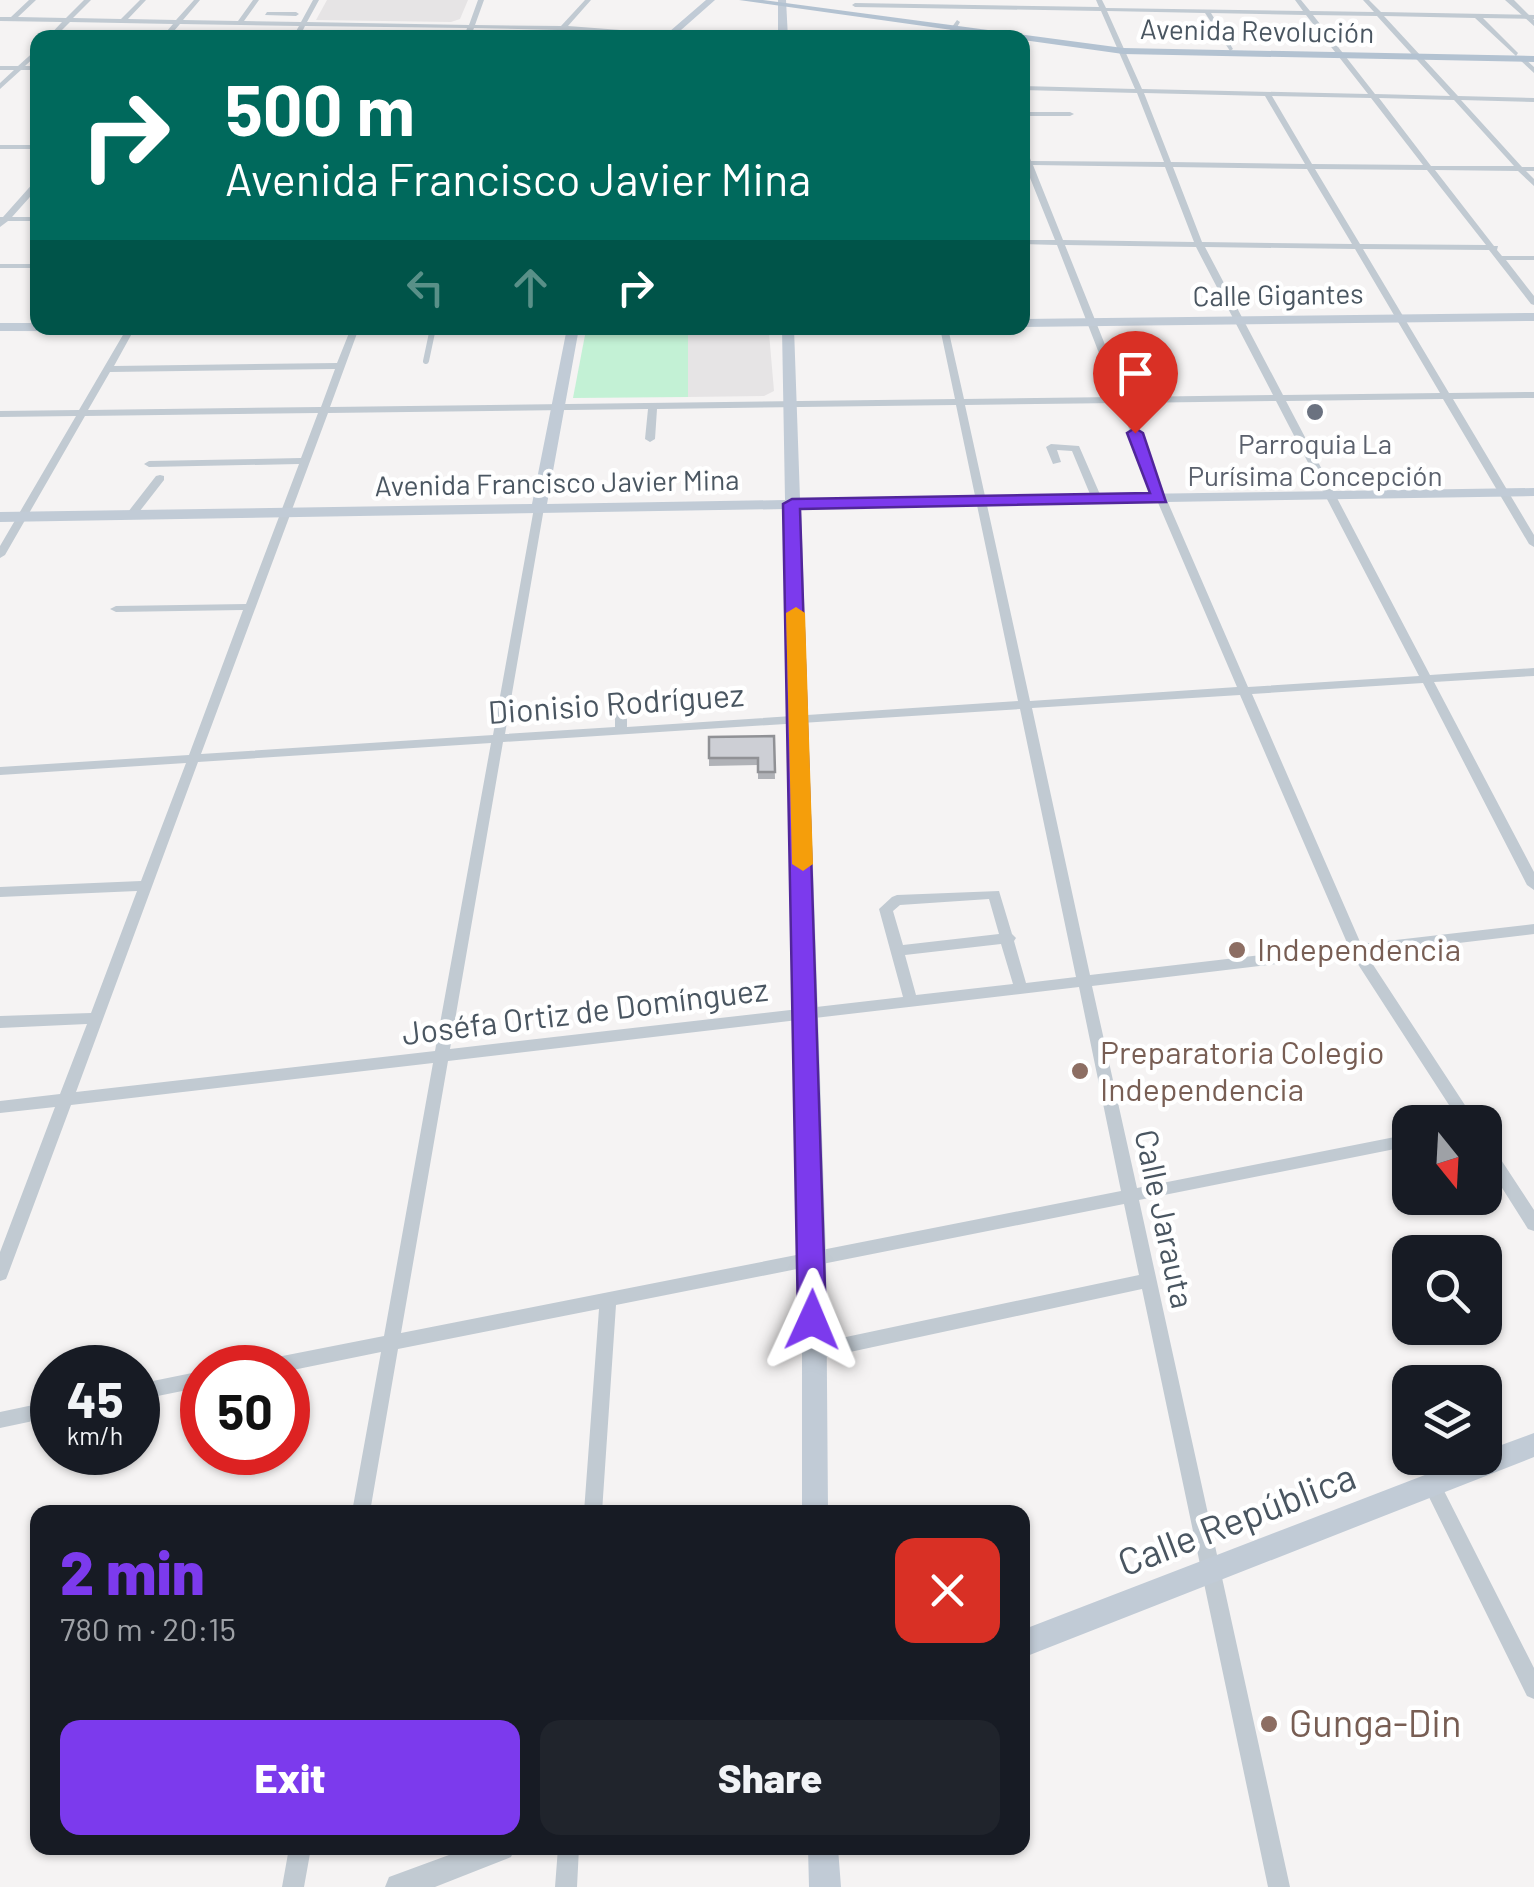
<!DOCTYPE html>
<html lang="en">
<head>
<meta charset="utf-8">
<style>
  :root { --surface:#171b24; --page:#20242c; --text:#f1f3f6; --muted:#9ea1a6; --accent:#7c3aed }
  body { margin:0; font-family:Barlow,sans-serif; background:var(--page); color:var(--text); height:100vh; display:flex; flex-direction:column; font-size:38px; white-space:nowrap }
  * { box-sizing:border-box; margin:0 }
  p { font-size:32px; color:var(--muted) }
  .icon { flex:none; width:55px; height:55px; fill:none; stroke:currentColor; stroke-width:2; stroke-linecap:round; stroke-linejoin:round }
  .map { position:relative; flex:1; overflow:hidden }
  .panel { position:absolute; left:30px; top:1505px; width:1000px; height:350px; display:flex; flex-direction:column; background:var(--surface); border-radius:20px; box-shadow:0 2px 8px #0004 }
  .panel>* { flex:none }
  .guide { position:absolute; left:30px; top:30px; width:1000px; height:305px; border-radius:20px; box-shadow:0 2px 8px #0004; background:#00695c; color:#fff; overflow:hidden }
  .needle { width:65px; rotate:162deg }
  .buttons { position:absolute; left:1392px; top:1105px; display:grid; gap:20px }
  .buttons a { display:grid; place-items:center; width:110px; height:110px; border-radius:20px; background:var(--surface); box-shadow:0 2px 8px #0004; font-size:50px }
  .speed { position:absolute; left:30px; top:1345px; display:flex; gap:20px; font-size:50px; font-weight:700; text-align:center }
  .speed>* { display:grid; place-content:center; width:130px; height:130px; border-radius:50%; background:var(--surface); box-shadow:0 2px 8px #0004; line-height:1 }
  .speed small { font-size:25px; font-weight:400 }
  .speed .limit { border:15px solid #d22; background:#fff; color:#111 }
  .pin { position:absolute; display:grid; place-items:center; width:85px; height:85px; color:#fff; margin:-102px -42px; border-radius:50% 50% 50% 0; rotate:-45deg; box-shadow:0 0 10px #0007 }
  .pin .icon { rotate:45deg }
  .me { position:absolute; width:110px; margin:-55px; rotate:1deg; stroke-linejoin:round; filter:drop-shadow(0 0 8px #0008) }
  .turn { display:flex; align-items:center; gap:35px; height:210px; padding:0 30px; font-size:45px }
  .turn .icon { width:130px; height:130px; stroke-width:2.5 }
  .turn b { display:block; font-size:70px; line-height:85px }
  .lanes { display:flex; align-items:center; height:95px; padding:0 30px; background:#0003; justify-content:center; gap:50px; direction:ltr }
  .lanes .off { opacity:.35 }
  .round { display:grid; place-items:center; flex:none; width:105px; height:105px; border-radius:20px; background:var(--page) }
  .overview { display:flex; align-items:center; justify-content:space-between; height:170px; padding:0 30px }
  h1 { font-size:60px; font-weight:800; line-height:75px; color:var(--accent) }
  .cta { display:flex; gap:20px; margin-top:auto; padding:20px 30px }
  .cta a { flex:1; height:115px; border-radius:20px; background:var(--accent); color:#fff; font-size:40px; font-weight:800; line-height:115px; text-align:center }
  .cta a+a { background:var(--page); color:var(--text) }
  .map>svg:first-child { display:block }
  .education { fill:#e6e4e5 }
  .green { fill:#c3f1d5 }
  .lines { fill:none; stroke-linecap:round; stroke-linejoin:round }
  .pedestrian { stroke:#c1cad2; stroke-width:6 }
  .minor { fill:#c1cad2; fill-rule:evenodd }
  .tertiary { fill:#c1cad2; fill-rule:evenodd }
  .secondary { fill:#c1cbd6; fill-rule:evenodd }
  .primary { fill:#b3c2d1; fill-rule:evenodd }
  .wall { fill:#b0b2b7 }
  .building { fill:#cdcfd5; stroke:#909195; stroke-width:2.5 }
  .route { fill:#7c3aed; stroke:#51269a; stroke-width:2.5 }
  .slow { fill:#f59e0b }
  .worship-dot { fill:#6b7280; stroke:#fff; stroke-width:4 }
  .education-dot { fill:#8d6e63; stroke:#fff; stroke-width:4 }
  .labels { text-anchor:middle; stroke-width:9; stroke-linejoin:round; paint-order:stroke }
  .far-street-label { font-size:28px; fill:#4a5661; stroke:#fff }
  .far-worship-label { font-size:28px; fill:#5b616d; stroke:#fff }
  .street-label { font-size:32px; fill:#4a5661; stroke:#fff }
  .education-label { font-size:32px; fill:#785e54; stroke:#fff; text-anchor:start }
  .near-street-label { font-size:38px; fill:#4a5661; stroke:#fff }
  .near-education-label { font-size:38px; fill:#785e54; stroke:#fff; text-anchor:start }
</style>
</head>
<body>
<div class="map">
<svg width="1534" height="1887" viewBox="0 0 1534 1887">
  <rect width="100%" height="100%" fill="#f5f3f3"/>
  <path class="education" d="M 327,0 L 468,0 L 460,19 L 451,22 L 316,20 Z
    M 769,333 L 774,391 L 764,396 L 688,397 L 688,334 Z"/>
  <path class="green" d="M 688,334 L 688,397 L 573,398 L 585,335 Z"/>
  <g class="lines">
    <path class="pedestrian" d="M 426,361 L 433,328"/>
    <path class="minor" d="M 29,0 L 36,0 L 18,17 L 66,18 L 84,0 L 91,0 L 73,18 L 121,19 L 140,0 L 146,0 L 128,19 L 176,20 L 194,0 L 200,0 L 183,20 L 238,21 L 253,0 L 259,0 L 244,21 L 301,22 L 313,0 L 319,0 L 307,22 L 469,25 L 478,0 L 484,0 L 475,25 L 561,26 L 585,0 L 591,0 L 568,26 L 673,34 L 670,36 L 565,30 L 558,38 L 551,38 L 558,30 L 474,28 L 470,38 L 464,38 L 467,28 L 305,26 L 299,38 L 292,38 L 299,26 L 180,24 L 168,38 L 161,38 L 173,24 L 70,22 L 54,38 L 47,38 L 62,22 L 0,21 L 0,17 L 11,17 Z
      M 1096,0 L 1102,0 L 1106,8 L 1303,11 L 1295,0 L 1301,0 L 1310,11 L 1374,12 L 1363,0 L 1369,0 L 1381,12 L 1534,15 L 1534,19 L 1483,18 L 1518,53 L 1516,56 L 1475,18 L 1384,16 L 1458,96 L 1534,98 L 1534,102 L 1461,100 L 1522,167 L 1534,167 L 1534,171 L 1526,171 L 1534,179 L 1534,186 L 1518,171 L 1435,170 L 1494,246 L 1498,246 L 1497,250 L 1502,256 L 1534,256 L 1534,260 L 1506,260 L 1534,296 L 1534,305 L 1531,304 L 1489,250 L 1363,249 L 1449,393 L 1534,392 L 1534,398 L 1453,399 L 1534,535 L 1534,547 L 1529,544 L 1443,399 L 1286,401 L 1430,675 L 1534,668 L 1534,676 L 1434,682 L 1534,872 L 1534,890 L 1527,885 L 1423,683 L 1252,694 L 1361,944 L 1534,924 L 1534,934 L 1366,954 L 1476,1122 L 1460,1122 L 1352,955 L 1092,986 L 1137,1188 L 1410,1134 L 1410,1146 L 1139,1200 L 1290,1887 L 1268,1887 L 1142,1289 L 813,1360 L 807,1358 L 804,1352 L 807,1346 L 813,1344 L 1139,1275 L 1124,1204 L 616,1305 L 602,1512 L 584,1512 L 599,1309 L 398,1349 L 370,1512 L 352,1512 L 381,1352 L 288,1371 L 288,1368 L 254,1368 L 256,1362 L 262,1360 L 384,1336 L 433,1063 L 71,1105 L 8,1274 L 6,1279 L 0,1281 L 0,1252 L 55,1107 L 0,1113 L 0,1101 L 60,1094 L 87,1024 L 0,1028 L 0,1016 L 91,1013 L 137,891 L 0,897 L 0,887 L 141,881 L 186,763 L 0,775 L 0,767 L 189,755 L 243,610 L 116,612 L 110,609 L 116,606 L 246,604 L 299,464 L 149,467 L 144,464 L 149,461 L 301,458 L 318,413 L 85,416 L 5,555 L 0,558 L 0,546 L 76,416 L 0,417 L 0,411 L 79,410 L 127,328 L 135,328 L 114,366 L 337,363 L 351,328 L 359,328 L 330,407 L 955,399 L 940,328 L 948,328 L 964,399 L 1116,397 L 1057,245 L 1022,244 L 1022,240 L 1055,240 L 1024,163 L 1022,145 L 1026,147 L 1031,161 L 1164,162 L 1137,93 L 1022,90 L 1022,86 L 1135,89 L 1101,11 L 855,7 L 852,5 L 855,3 L 1099,7 ZM 1107,11 L 1205,13 L 1230,51 L 1233,49 L 1211,13 L 1306,15 L 1368,94 L 1142,89 ZM 1313,15 L 1377,16 L 1450,96 L 1375,94 ZM 1144,93 L 1265,96 L 1305,164 L 1171,162 ZM 1272,96 L 1371,98 L 1423,165 L 1312,164 ZM 1379,98 L 1454,100 L 1514,166 L 1431,166 ZM 1033,165 L 1165,167 L 1194,242 L 1063,240 ZM 1173,167 L 1307,169 L 1352,244 L 1202,242 ZM 1315,169 L 1427,170 L 1486,245 L 1360,244 ZM 1065,245 L 1196,247 L 1273,395 L 1126,397 ZM 1205,247 L 1355,249 L 1440,393 L 1283,395 ZM 335,369 L 321,407 L 88,410 L 110,372 ZM 1276,401 L 1419,676 L 1248,687 L 1166,498 L 1128,403 ZM 1119,403 L 1156,498 L 1237,687 L 1030,701 L 965,405 ZM 956,405 L 1018,701 L 627,727 L 627,707 L 621,703 L 615,707 L 615,727 L 505,734 L 544,508 L 539,505 L 534,508 L 493,735 L 201,754 L 328,413 L 648,409 L 645,439 L 650,442 L 655,439 L 657,409 ZM 1240,695 L 1348,945 L 1090,975 L 1032,708 ZM 1020,709 L 1076,977 L 1026,983 L 1014,941 L 1016,938 L 1012,934 L 999,891 L 897,895 L 892,897 L 879,909 L 903,997 L 450,1049 L 503,742 ZM 491,743 L 435,1051 L 76,1092 L 198,762 ZM 989,899 L 999,934 L 903,945 L 893,911 L 900,905 ZM 1001,944 L 1013,984 L 916,995 L 905,955 ZM 1079,987 L 1121,1191 L 401,1333 L 448,1061 Z
      M 267,12 L 296,12 L 299,14 L 296,16 L 265,15 Z
      M 957,20 L 960,22 L 951,38 L 944,38 Z
      M 38,48 L 38,54 L 25,66 L 38,66 L 38,70 L 21,70 L 0,89 L 0,83 L 14,70 L 0,70 L 0,66 L 18,66 Z
      M 1520,58 L 1524,58 L 1534,67 L 1534,73 L 1520,60 Z
      M 1022,112 L 1070,112 L 1074,114 L 1070,116 L 1022,116 Z
      M 0,145 L 38,145 L 38,149 L 0,149 Z
      M 35,181 L 38,181 L 38,188 L 12,217 L 38,217 L 38,221 L 8,221 L 0,227 L 0,217 L 3,217 Z
      M 0,264 L 38,264 L 38,268 L 0,268 Z
      M 1051,444 L 1079,446 L 1102,499 L 1101,501 L 1097,502 L 1092,499 L 1072,451 L 1057,450 L 1061,462 L 1053,464 L 1046,447 Z
      M 160,475 L 164,476 L 164,480 L 136,516 L 128,516 L 128,512 L 156,476 Z
      M 1485,1142 L 1490,1143 L 1534,1210 L 1534,1231 L 1528,1229 L 1485,1161 Z
      M 202,1371 L 202,1387 L 138,1400 L 138,1384 Z
      M 52,1401 L 52,1417 L 0,1428 L 0,1412 Z
      M 1432,1476 L 1438,1479 L 1534,1668 L 1534,1699 L 1527,1696 L 1426,1491 L 1423,1485 L 1426,1479 Z
      M 289,1848 L 311,1848 L 304,1887 L 282,1887 Z
      M 558,1848 L 579,1848 L 577,1887 L 555,1887 Z"/>
    <path class="tertiary" d="M 1505,0 L 1514,0 L 1534,20 L 1534,26 Z
      M 468,1848 L 515,1848 L 511,1857 L 435,1887 L 385,1887 L 389,1877 Z"/>
    <path class="secondary" d="M 706,0 L 715,0 L 672,38 L 662,38 Z
      M 778,0 L 786,0 L 788,38 L 778,38 Z
      M 1534,313 L 1534,321 L 1022,327 L 1022,319 Z
      M 0,323 L 38,323 L 38,328 L 541,328 L 535,332 L 0,331 Z
      M 567,328 L 579,328 L 547,504 L 785,500 L 782,328 L 794,328 L 800,499 L 1534,488 L 1534,496 L 801,508 L 826,1257 L 828,1512 L 802,1512 L 802,1257 L 786,509 L 0,522 L 0,512 L 532,504 Z
      M 1534,1433 L 1534,1457 L 1022,1658 L 1022,1630 L 1469,1458 L 1485,1458 L 1485,1451 Z
      M 808,1848 L 838,1848 L 841,1887 L 809,1887 Z"/>
    <path class="primary" d="M 739,0 L 763,0 L 1123,48 L 1534,56 L 1534,62 L 1123,54 Z"/>
  </g>
  <path class="wall" d="M 774,736 L 775,779 L 758,779 L 758,765 L 709,766 L 709,737 Z"/>
  <path class="building" d="M 774,736 L 775,772 L 758,772 L 758,758 L 709,758 L 709,737 Z"/>
  <path class="route" d="M 1135,428 L 1143,433 L 1166,502 L 800,509 L 826,1320 L 822,1329 L 812,1333 L 802,1329 L 798,1320 L 783,504 L 792,499 L 1150,493 L 1127,433 Z"/>
  <path class="slow" d="M 796,607 L 805,613 L 813,864 L 803,871 L 792,864 L 786,613 Z"/>
  <circle class="worship-dot" cx="1315" cy="412" r="10"/>
  <g class="education-dot">
    <circle cx="1237" cy="950" r="10"/>
    <circle cx="1080" cy="1071" r="10"/>
    <circle cx="1269" cy="1724" r="10"/>
  </g>
  <g class="labels">
    <g class="far-street-label">
      <text transform="translate(1257 31) rotate(1)" y="10">Avenida Revolución</text>
      <text transform="translate(1278 295) rotate(-1)" y="10">Calle Gigantes</text>
      <text transform="translate(557 483) rotate(-1)" y="10">Avenida Francisco Javier Mina</text>
    </g>
    <g class="far-worship-label">
      <text x="1315" y="454">Parroquia La<tspan x="1315" dy="32">Purísima Concepción</tspan></text>
    </g>
    <g class="street-label">
      <text transform="translate(616 704) rotate(-4)" y="11">Dionisio Rodríguez</text>
      <text transform="translate(585 1012) rotate(-7)" y="11">Joséfa Ortiz de Domínguez</text>
      <text transform="translate(1164 1219) rotate(78)" y="11">Calle Jarauta</text>
    </g>
    <g class="education-label">
      <text x="1257" y="961">Independencia</text>
      <text x="1100" y="1064">Preparatoria Colegio<tspan x="1100" dy="37">Independencia</tspan></text>
    </g>
    <g class="near-street-label">
      <text transform="translate(1237 1520) rotate(-21)" y="13">Calle República</text>
    </g>
    <g class="near-education-label">
      <text x="1289" y="1737">Gunga-Din</text>
    </g>
  </g>
</svg>
<div class="buttons">
<a><svg class="needle" viewBox="-14 -14 28 28"><path d="M0-13l5 13h-10z" fill="#e53935"/><path d="M0 13l5-13h-10z" fill="#9ea1a6"/></svg></a>
<a><svg class="icon" aria-label="search" viewBox="0 0 24 24"><circle cx="10" cy="10" r="6"/><path d="M15 15l6 6"/></svg></a>
<a><svg class="icon" aria-label="layers" viewBox="0 0 24 24"><path d="M12 4l9 5-9 5-9-5zM3 14l9 5 9-5"/></svg></a>
</div>
<div class="speed"><div>45<small>km/h</small></div><div class="limit">50</div></div>
<div class="pin" style="left:1135px;top:433px;background:#d93025"><svg class="icon" aria-label="arrive" viewBox="0 0 24 24"><path d="M6 21V4h12l-3 4 3 4H6"/></svg></div>
<svg class="me" style="left:812px;top:1320px" viewBox="-20 -20 40 40"><path d="M0-17L14 15 0 8-14 15z" fill="#7c3aed" stroke="#fff" stroke-width="4"/></svg>
<div class="guide">
<div class="turn"><svg class="icon" aria-label="right" viewBox="0 0 24 24"><path d="M7 20v-9h11M14 6l5 5-5 5"/></svg><div><b>500 m</b>Avenida Francisco Javier Mina</div></div>
<div class="lanes"><svg class="icon off" aria-label="left" viewBox="0 0 24 24"><path d="M17 20v-9H6M10 6l-5 5 5 5"/></svg><svg class="icon off" aria-label="ahead" viewBox="0 0 24 24"><path d="M12 20V5M6 11l6-6 6 6"/></svg><svg class="icon" aria-label="right" viewBox="0 0 24 24"><path d="M7 20v-9h11M14 6l5 5-5 5"/></svg></div>
</div>
<section class="panel">
<div class="overview"><div><h1>2 min</h1><p>780 m · 20:15</p></div><a class="round" style="background:#d93025;color:#fff"><svg class="icon" aria-label="close" viewBox="0 0 24 24"><path d="M6 6l12 12M18 6L6 18"/></svg></a></div>
<div class="cta"><a>Exit</a><a>Share</a></div>
</section>
</div>
</body>
</html>
